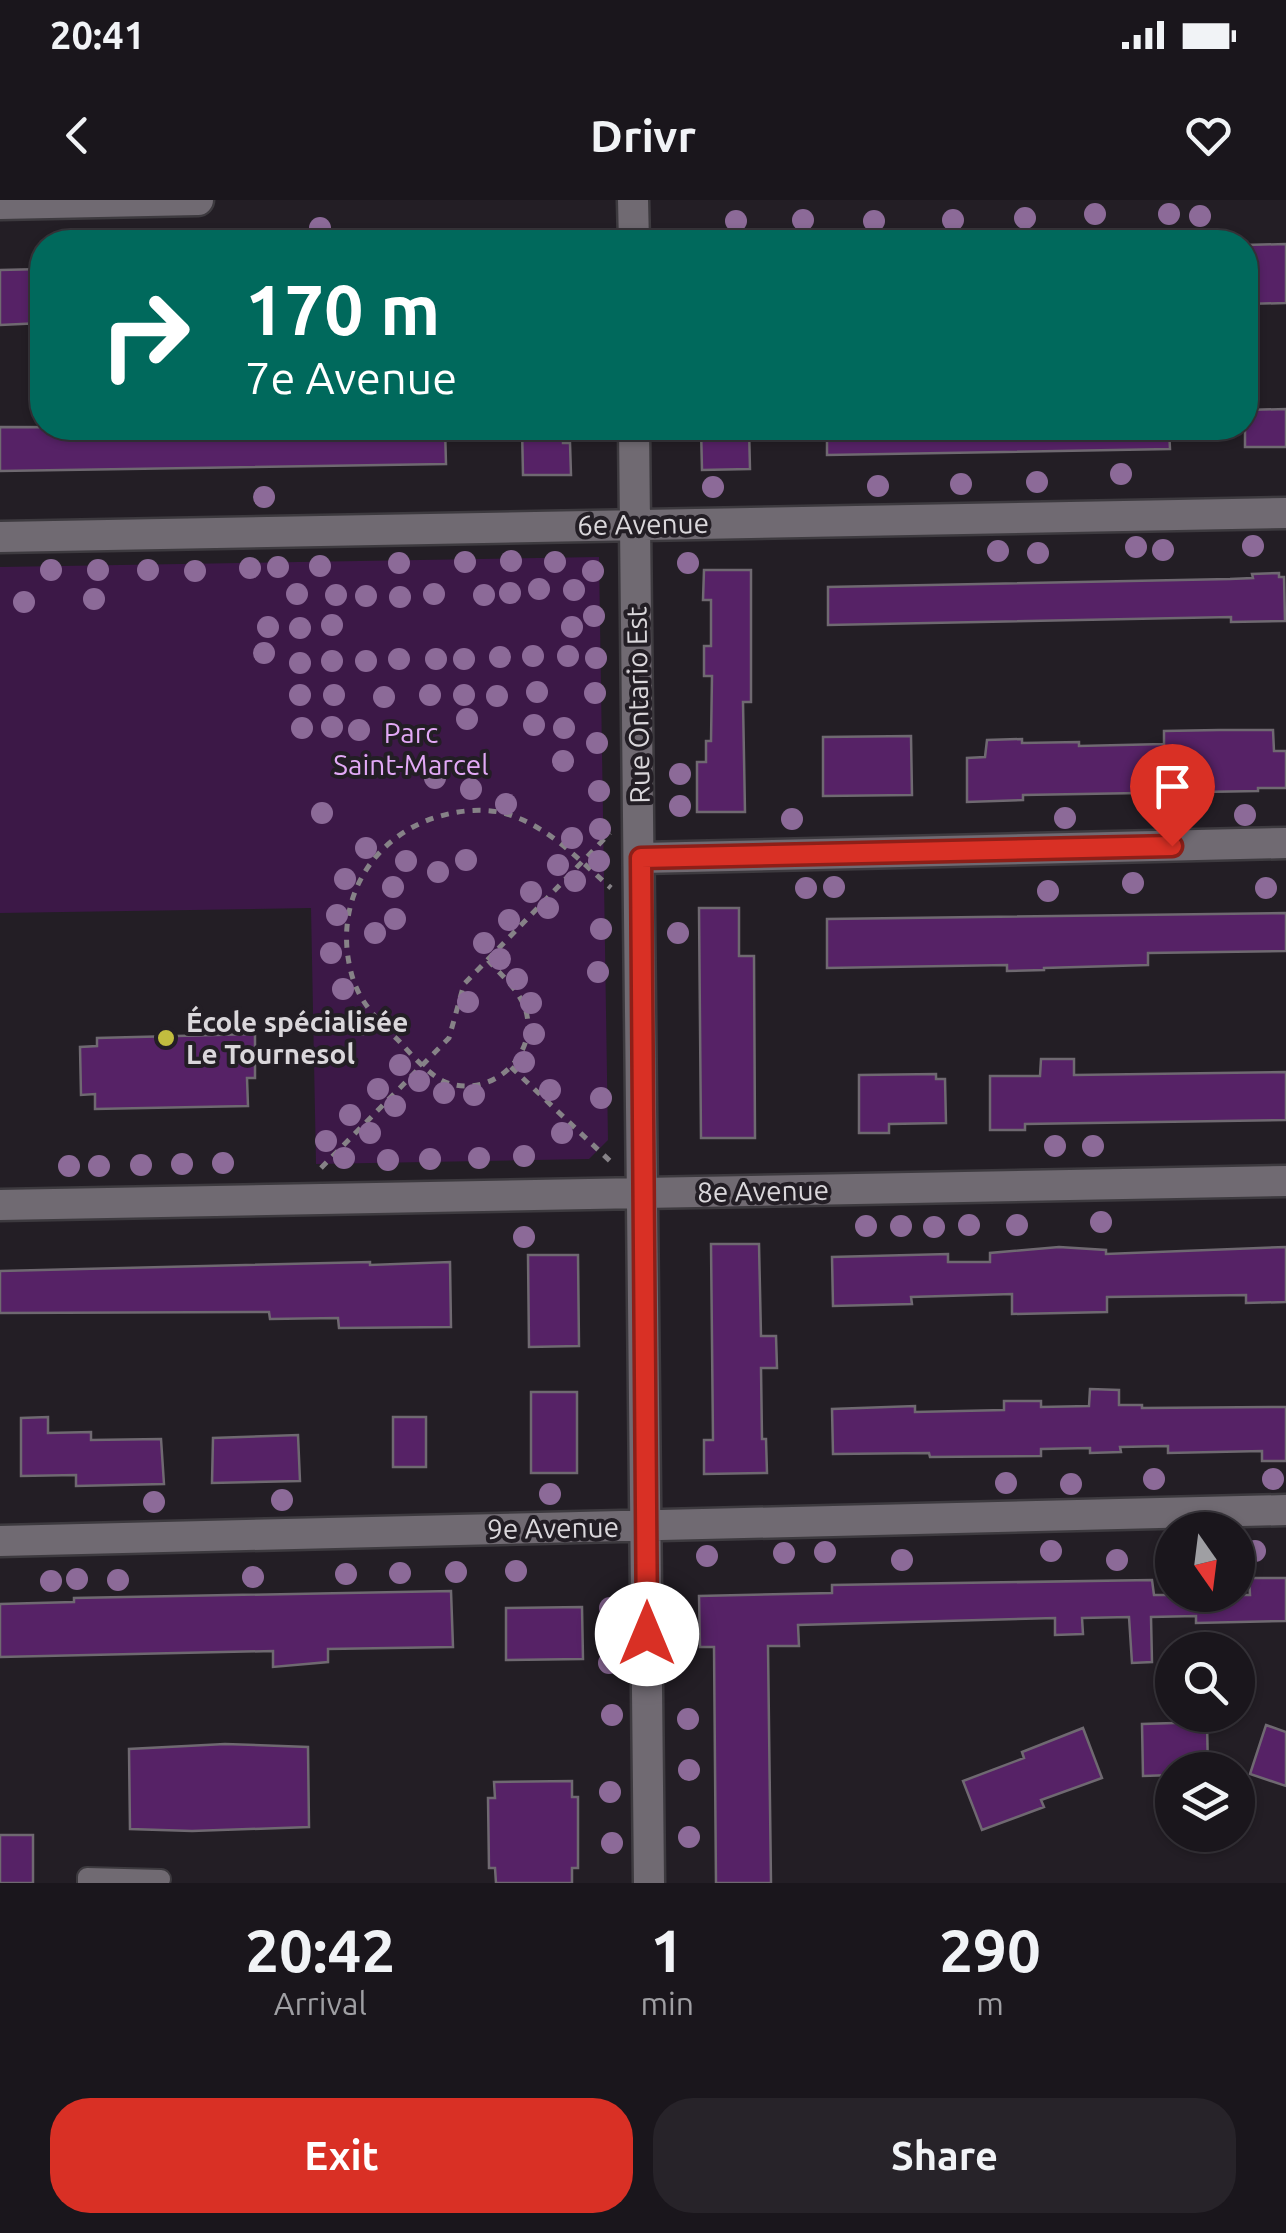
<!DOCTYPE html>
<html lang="en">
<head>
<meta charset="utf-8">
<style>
  :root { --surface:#1a161c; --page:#272329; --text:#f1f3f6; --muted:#9f9fa3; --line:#38353b; --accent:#d93025 }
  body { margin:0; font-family:Ubuntu,sans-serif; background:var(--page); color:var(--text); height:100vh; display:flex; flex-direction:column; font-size:38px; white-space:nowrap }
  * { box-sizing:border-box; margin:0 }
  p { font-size:32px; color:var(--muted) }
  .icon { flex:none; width:55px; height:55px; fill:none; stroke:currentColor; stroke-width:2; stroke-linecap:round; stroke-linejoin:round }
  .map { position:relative; height:1683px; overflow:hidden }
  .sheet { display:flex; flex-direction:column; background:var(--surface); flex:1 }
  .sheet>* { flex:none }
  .hud { position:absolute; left:30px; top:30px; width:1228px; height:210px; border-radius:40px; box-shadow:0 2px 8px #0004,0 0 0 2px var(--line); background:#00695c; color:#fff; overflow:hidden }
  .needle { width:65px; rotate:166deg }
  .buttons { position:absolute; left:1155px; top:1312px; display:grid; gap:20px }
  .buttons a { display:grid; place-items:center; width:100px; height:100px; border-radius:50%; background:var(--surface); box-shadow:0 2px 8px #0004,0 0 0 2px var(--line); font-size:50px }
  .pin { position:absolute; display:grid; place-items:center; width:85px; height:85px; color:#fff; margin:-102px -42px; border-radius:50% 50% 50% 0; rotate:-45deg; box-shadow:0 0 10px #0007 }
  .pin .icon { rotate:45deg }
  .me { position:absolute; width:110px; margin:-55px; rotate:0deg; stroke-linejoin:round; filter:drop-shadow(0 0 8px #0008) }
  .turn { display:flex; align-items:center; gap:35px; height:210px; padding:0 50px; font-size:45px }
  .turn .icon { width:130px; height:130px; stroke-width:2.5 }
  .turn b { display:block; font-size:70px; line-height:85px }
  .eta { display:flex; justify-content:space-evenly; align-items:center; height:170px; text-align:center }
  .eta b { font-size:60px; font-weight:600; line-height:70px }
  .primary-button { display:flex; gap:20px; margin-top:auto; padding:20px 50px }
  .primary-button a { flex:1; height:115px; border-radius:40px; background:var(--accent); color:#fff; font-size:40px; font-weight:600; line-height:115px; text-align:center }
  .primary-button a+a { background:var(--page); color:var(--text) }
  .status { display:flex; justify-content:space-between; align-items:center; height:70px; padding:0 50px; background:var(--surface); direction:ltr }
  .status svg { height:28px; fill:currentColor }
  header { display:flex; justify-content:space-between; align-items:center; height:130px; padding:0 50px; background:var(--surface); font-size:45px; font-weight:600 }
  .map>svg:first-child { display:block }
  .green { fill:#3c1847 }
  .building { fill:#562266; stroke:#6f6971; stroke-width:2.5 }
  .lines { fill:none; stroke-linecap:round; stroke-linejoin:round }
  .lane-casing { stroke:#3d3a3f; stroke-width:22 }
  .street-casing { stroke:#3d3a3f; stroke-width:35 }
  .path { stroke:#868287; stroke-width:5; stroke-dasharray:8 8; stroke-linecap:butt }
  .lane { stroke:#706a72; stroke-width:18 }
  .street { stroke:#706a72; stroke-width:30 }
  .tree { fill:#8c6a98 }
  .route-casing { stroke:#8d1f18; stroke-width:25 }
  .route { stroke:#d93025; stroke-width:18 }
  .poi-dot { fill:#c2bd3f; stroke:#231e25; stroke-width:4 }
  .labels { text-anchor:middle; stroke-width:8; stroke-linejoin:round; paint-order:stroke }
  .street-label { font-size:28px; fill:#dad7db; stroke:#231e25 }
  .park-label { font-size:28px; fill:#e2a9f6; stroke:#231e25 }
  .poi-label { font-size:28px; font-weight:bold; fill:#dad7db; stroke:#231e25; text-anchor:start }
</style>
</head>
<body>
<div class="status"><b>20:41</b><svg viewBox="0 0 49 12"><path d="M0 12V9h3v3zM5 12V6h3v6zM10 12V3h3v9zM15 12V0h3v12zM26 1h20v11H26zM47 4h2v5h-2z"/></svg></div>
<header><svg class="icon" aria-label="back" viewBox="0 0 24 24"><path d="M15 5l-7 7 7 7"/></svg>Drivr<svg class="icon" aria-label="heart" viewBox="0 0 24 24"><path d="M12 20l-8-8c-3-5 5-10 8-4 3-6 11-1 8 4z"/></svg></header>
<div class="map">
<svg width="1286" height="1683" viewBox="0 0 1286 1683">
  <rect width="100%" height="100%" fill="#231e25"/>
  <path class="green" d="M 599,357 L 608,940 L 589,959 L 316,964 L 311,708 L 0,713 L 0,367 Z"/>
  <path class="building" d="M 1286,44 L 1286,103 L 1245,104 L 1245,45 Z
    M 42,69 L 42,123 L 0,125 L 0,70 Z
    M 1286,209 L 1286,247 L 1245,247 L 1245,210 Z
    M 0,227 L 445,228 L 446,264 L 0,271 Z
    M 522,228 L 563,228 L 563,243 L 570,243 L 571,275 L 523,275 Z
    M 701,228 L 749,228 L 750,269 L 702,270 Z
    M 827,228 L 1169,228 L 1170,249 L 827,255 Z
    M 704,370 L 751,370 L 751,502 L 743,502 L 745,612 L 697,612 L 697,562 L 706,562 L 706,541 L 711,541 L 712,476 L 704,476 L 704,446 L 711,446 L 711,400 L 703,400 Z
    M 1279,373 L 1279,377 L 1284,377 L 1285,421 L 1231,422 L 1231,417 L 828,425 L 828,387 L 1230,379 L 1253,378 L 1252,374 Z
    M 1219,530 L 1273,530 L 1274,551 L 1286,551 L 1286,588 L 1258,588 L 1258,591 L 1023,595 L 1023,600 L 967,602 L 967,558 L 985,557 L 987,540 L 1022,539 L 1022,543 L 1079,542 L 1079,546 L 1164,544 L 1164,531 Z
    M 911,536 L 912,595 L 823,596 L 823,537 Z
    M 699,708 L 739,708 L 739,756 L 754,756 L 755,938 L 701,938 Z
    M 1286,713 L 1286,751 L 1148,753 L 1148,765 L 1044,768 L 1044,770 L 1007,771 L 1007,765 L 827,768 L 827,719 Z
    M 255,834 L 255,878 L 247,878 L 248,906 L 95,909 L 95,894 L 81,895 L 80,847 L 97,846 L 97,838 Z
    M 1041,859 L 1074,859 L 1074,875 L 1286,872 L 1286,920 L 1025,924 L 1025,930 L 990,930 L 990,876 L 1040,876 Z
    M 936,874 L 936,879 L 945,879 L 946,923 L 889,924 L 889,933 L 859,933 L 859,875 Z
    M 711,1044 L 759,1044 L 761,1136 L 776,1136 L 777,1168 L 761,1168 L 762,1239 L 766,1239 L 767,1273 L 704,1274 L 704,1240 L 713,1240 Z
    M 1059,1047 L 1106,1050 L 1106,1054 L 1286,1047 L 1286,1102 L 1246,1103 L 1246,1095 L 1107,1097 L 1107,1112 L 1012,1114 L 1012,1094 L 911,1097 L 912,1104 L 833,1106 L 832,1057 L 948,1054 L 948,1062 L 990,1062 L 990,1053 Z
    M 528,1055 L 578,1055 L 579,1146 L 529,1147 Z
    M 370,1062 L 370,1065 L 450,1062 L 451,1127 L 339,1128 L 338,1118 L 270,1119 L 269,1112 L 0,1113 L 0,1071 Z
    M 1090,1189 L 1119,1190 L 1119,1205 L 1142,1205 L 1142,1208 L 1286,1207 L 1286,1261 L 1262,1261 L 1262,1251 L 1168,1253 L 1168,1246 L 1120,1247 L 1121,1252 L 1090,1253 L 1090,1248 L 1041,1249 L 1041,1256 L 930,1257 L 929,1253 L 833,1254 L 832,1209 L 915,1206 L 915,1212 L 1004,1210 L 1004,1201 L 1041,1201 L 1041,1207 L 1089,1206 Z
    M 531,1192 L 577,1192 L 577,1273 L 531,1273 Z
    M 48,1217 L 48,1233 L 91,1232 L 91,1240 L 161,1239 L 164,1284 L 76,1286 L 76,1275 L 21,1276 L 21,1218 Z
    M 393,1217 L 426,1217 L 426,1267 L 393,1267 Z
    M 298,1235 L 300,1281 L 212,1283 L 213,1238 Z
    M 1249,1378 L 1286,1378 L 1286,1421 L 1196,1423 L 1196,1416 L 1151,1417 L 1152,1462 L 1132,1463 L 1129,1417 L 1082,1418 L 1083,1434 L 1055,1435 L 1055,1418 L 798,1425 L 799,1446 L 768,1446 L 771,1683 L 716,1683 L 714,1447 L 700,1447 L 699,1396 L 832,1393 L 832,1385 L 1152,1380 L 1154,1395 L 1250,1395 Z
    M 451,1391 L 453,1447 L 328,1449 L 328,1462 L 273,1467 L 273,1451 L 0,1457 L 0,1404 L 74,1402 L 74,1398 Z
    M 582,1407 L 583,1459 L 506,1460 L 506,1408 Z
    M 1207,1522 L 1208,1570 L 1172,1570 L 1172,1575 L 1143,1576 L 1142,1524 Z
    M 1266,1525 L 1286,1532 L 1286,1586 L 1250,1574 Z
    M 1083,1528 L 1102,1578 L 1041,1600 L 1044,1607 L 982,1630 L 963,1581 L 1024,1558 L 1022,1552 Z
    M 225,1544 L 308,1547 L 309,1627 L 192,1631 L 130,1629 L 129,1549 Z
    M 572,1581 L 572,1597 L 578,1597 L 578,1668 L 572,1668 L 572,1683 L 496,1683 L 495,1668 L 489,1668 L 488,1598 L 495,1598 L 494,1582 Z
    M 0,1635 L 33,1635 L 33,1683 L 0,1683 Z"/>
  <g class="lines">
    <defs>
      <path id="lane" d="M 87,1683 L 87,1677 L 161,1679"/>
      <path id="street" d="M 633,0 L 634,42
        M 0,4 L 198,0
        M 634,228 L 649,1683
        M 0,337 L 1286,313
        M 641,658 L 1286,643
        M 0,1005 L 1286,981
        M 0,1341 L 1286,1310"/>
    </defs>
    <use href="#lane" class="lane-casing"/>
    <use href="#street" class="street-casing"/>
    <path class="path" d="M 488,760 C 501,775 518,789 525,808 C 541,855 489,902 443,881 C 426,872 411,854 398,840 C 380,823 361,804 353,779 C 329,702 374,628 453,613 C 472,609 495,609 513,616 C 552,630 580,661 611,688
      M 511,867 L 611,962
      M 321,968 L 449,838 L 464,784 L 610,633"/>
    <use href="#lane" class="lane"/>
    <use href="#street" class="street"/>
  </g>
  <g class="tree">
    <circle cx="1095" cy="14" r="11"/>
    <circle cx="1169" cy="14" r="11"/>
    <circle cx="1200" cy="16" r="11"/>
    <circle cx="1025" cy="18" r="11"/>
    <circle cx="803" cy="20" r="11"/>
    <circle cx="953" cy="20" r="11"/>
    <circle cx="736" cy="21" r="11"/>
    <circle cx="874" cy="21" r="11"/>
    <circle cx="320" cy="28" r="11"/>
    <circle cx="1121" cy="274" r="11"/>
    <circle cx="1037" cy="282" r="11"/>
    <circle cx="961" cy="284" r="11"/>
    <circle cx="878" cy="286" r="11"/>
    <circle cx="713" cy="287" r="11"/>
    <circle cx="264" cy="297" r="11"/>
    <circle cx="1253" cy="346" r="11"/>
    <circle cx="1136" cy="347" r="11"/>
    <circle cx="1163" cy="350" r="11"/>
    <circle cx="998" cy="351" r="11"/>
    <circle cx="1038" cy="353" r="11"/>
    <circle cx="511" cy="361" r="11"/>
    <circle cx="465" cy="362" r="11"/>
    <circle cx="555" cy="362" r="11"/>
    <circle cx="399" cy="363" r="11"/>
    <circle cx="688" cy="363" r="11"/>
    <circle cx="320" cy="366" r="11"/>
    <circle cx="278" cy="367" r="11"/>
    <circle cx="250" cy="368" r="11"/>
    <circle cx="51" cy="370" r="11"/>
    <circle cx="98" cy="370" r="11"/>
    <circle cx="148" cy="370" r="11"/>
    <circle cx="195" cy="371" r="11"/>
    <circle cx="593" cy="371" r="11"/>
    <circle cx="539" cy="389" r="11"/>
    <circle cx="574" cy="390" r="11"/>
    <circle cx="510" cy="393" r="11"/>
    <circle cx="297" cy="394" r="11"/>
    <circle cx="434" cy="394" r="11"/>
    <circle cx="336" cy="395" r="11"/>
    <circle cx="484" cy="395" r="11"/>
    <circle cx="366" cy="396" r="11"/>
    <circle cx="400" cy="397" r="11"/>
    <circle cx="94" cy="399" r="11"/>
    <circle cx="24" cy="402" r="11"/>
    <circle cx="594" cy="416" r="11"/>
    <circle cx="332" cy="425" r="11"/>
    <circle cx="268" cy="427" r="11"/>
    <circle cx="572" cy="427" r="11"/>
    <circle cx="300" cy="428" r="11"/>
    <circle cx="264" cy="453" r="11"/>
    <circle cx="533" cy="456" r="11"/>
    <circle cx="568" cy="456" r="11"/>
    <circle cx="500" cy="457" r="11"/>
    <circle cx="596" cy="458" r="11"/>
    <circle cx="399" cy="459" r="11"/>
    <circle cx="436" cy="459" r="11"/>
    <circle cx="464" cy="459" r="11"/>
    <circle cx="332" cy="461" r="11"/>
    <circle cx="366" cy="461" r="11"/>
    <circle cx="300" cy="463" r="11"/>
    <circle cx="537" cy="492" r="11"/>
    <circle cx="595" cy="493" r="11"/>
    <circle cx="300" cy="495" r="11"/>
    <circle cx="334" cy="495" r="11"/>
    <circle cx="430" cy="495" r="11"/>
    <circle cx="464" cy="495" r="11"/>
    <circle cx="497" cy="496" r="11"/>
    <circle cx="384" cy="497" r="11"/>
    <circle cx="467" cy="519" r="11"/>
    <circle cx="534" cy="525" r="11"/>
    <circle cx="332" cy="527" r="11"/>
    <circle cx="302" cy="528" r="11"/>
    <circle cx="564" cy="528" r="11"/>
    <circle cx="359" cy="530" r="11"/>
    <circle cx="597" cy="543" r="11"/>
    <circle cx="563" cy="561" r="11"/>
    <circle cx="680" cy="574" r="11"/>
    <circle cx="435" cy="578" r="11"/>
    <circle cx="471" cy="589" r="11"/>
    <circle cx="599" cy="591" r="11"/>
    <circle cx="506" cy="604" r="11"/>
    <circle cx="680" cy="606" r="11"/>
    <circle cx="322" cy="613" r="11"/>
    <circle cx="1245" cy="615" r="11"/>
    <circle cx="1065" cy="618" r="11"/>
    <circle cx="792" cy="619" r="11"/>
    <circle cx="600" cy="629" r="11"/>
    <circle cx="572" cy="638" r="11"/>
    <circle cx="366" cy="648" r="11"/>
    <circle cx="466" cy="660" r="11"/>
    <circle cx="406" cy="661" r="11"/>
    <circle cx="599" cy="661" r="11"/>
    <circle cx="558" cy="665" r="11"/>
    <circle cx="438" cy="672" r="11"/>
    <circle cx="345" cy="679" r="11"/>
    <circle cx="575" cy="681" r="11"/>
    <circle cx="1133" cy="683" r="11"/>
    <circle cx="393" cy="687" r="11"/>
    <circle cx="834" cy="687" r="11"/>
    <circle cx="806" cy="688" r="11"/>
    <circle cx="1266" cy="688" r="11"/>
    <circle cx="1048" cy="691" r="11"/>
    <circle cx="531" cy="692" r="11"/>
    <circle cx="548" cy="708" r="11"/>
    <circle cx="337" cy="715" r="11"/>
    <circle cx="395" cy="719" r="11"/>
    <circle cx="509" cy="720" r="11"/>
    <circle cx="601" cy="729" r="11"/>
    <circle cx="375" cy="733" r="11"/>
    <circle cx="678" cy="733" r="11"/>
    <circle cx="484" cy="743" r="11"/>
    <circle cx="331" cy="753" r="11"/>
    <circle cx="500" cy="759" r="11"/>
    <circle cx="598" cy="772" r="11"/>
    <circle cx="517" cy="779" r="11"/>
    <circle cx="343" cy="789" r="11"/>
    <circle cx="468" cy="802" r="11"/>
    <circle cx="531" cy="803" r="11"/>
    <circle cx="360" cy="825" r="11"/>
    <circle cx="534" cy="834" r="11"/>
    <circle cx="524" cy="862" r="11"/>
    <circle cx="400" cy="865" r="11"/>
    <circle cx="419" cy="881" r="11"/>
    <circle cx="378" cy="889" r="11"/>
    <circle cx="550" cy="890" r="11"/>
    <circle cx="444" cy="893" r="11"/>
    <circle cx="474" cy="895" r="11"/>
    <circle cx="601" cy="898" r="11"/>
    <circle cx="395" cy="906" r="11"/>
    <circle cx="350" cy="915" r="11"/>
    <circle cx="370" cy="933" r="11"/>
    <circle cx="562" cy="933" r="11"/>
    <circle cx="326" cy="941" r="11"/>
    <circle cx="1055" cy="946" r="11"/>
    <circle cx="1093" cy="946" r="11"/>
    <circle cx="524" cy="956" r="11"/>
    <circle cx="344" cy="958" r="11"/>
    <circle cx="479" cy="958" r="11"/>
    <circle cx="430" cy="959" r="11"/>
    <circle cx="388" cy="960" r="11"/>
    <circle cx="223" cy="963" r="11"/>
    <circle cx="182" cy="964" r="11"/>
    <circle cx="141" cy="965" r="11"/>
    <circle cx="69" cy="966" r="11"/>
    <circle cx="99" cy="966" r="11"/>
    <circle cx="1101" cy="1022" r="11"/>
    <circle cx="969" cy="1025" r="11"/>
    <circle cx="1017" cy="1025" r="11"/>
    <circle cx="866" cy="1026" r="11"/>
    <circle cx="901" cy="1026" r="11"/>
    <circle cx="934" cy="1027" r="11"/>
    <circle cx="524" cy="1037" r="11"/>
    <circle cx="1154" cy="1279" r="11"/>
    <circle cx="1273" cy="1279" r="11"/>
    <circle cx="1006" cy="1283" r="11"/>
    <circle cx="1071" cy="1284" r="11"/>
    <circle cx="550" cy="1294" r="11"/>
    <circle cx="282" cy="1300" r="11"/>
    <circle cx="154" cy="1302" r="11"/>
    <circle cx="1051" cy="1351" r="11"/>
    <circle cx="1255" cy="1351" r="11"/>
    <circle cx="825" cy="1352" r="11"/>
    <circle cx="784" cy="1353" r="11"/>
    <circle cx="707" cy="1356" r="11"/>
    <circle cx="902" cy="1360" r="11"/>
    <circle cx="1117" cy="1360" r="11"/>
    <circle cx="516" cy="1371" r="11"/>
    <circle cx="456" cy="1372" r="11"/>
    <circle cx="400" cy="1373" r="11"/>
    <circle cx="346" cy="1374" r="11"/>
    <circle cx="253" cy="1377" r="11"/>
    <circle cx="77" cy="1379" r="11"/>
    <circle cx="118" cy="1380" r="11"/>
    <circle cx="51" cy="1381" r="11"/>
    <circle cx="610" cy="1408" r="11"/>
    <circle cx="609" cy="1463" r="11"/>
    <circle cx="612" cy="1515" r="11"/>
    <circle cx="688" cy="1519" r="11"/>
    <circle cx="689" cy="1570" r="11"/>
    <circle cx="610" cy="1592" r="11"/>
    <circle cx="689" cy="1637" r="11"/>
    <circle cx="612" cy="1643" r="11"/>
  </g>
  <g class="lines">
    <defs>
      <path id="route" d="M 647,1434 L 641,658 L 1172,646"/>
    </defs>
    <use href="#route" class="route-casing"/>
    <use href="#route" class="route"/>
  </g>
  <circle class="poi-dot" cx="166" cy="838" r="10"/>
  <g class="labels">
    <g class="street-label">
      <text transform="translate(643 324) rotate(-1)" y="10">6e Avenue</text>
      <text transform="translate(638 505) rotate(-91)" y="10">Rue Ontario Est</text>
      <text transform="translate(763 991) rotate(-1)" y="10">8e Avenue</text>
      <text transform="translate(553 1328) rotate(-1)" y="10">9e Avenue</text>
    </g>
    <g class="park-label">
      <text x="411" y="543">Parc<tspan x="411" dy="32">Saint-Marcel</tspan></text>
    </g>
    <g class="poi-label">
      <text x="186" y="832">École spécialisée<tspan x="186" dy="32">Le Tournesol</tspan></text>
    </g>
  </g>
</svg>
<div class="buttons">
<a><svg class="needle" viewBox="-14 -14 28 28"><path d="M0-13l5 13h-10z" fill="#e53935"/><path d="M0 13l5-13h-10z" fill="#9f9fa3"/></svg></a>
<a><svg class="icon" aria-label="search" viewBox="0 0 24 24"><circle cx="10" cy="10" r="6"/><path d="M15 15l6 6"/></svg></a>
<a><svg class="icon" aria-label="layers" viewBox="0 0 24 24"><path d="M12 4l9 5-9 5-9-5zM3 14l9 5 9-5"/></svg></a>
</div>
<div class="pin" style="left:1172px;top:646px;background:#d93025"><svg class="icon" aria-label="arrive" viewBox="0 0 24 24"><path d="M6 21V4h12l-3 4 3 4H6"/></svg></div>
<svg class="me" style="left:647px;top:1434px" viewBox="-20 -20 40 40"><circle r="19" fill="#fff"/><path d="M0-13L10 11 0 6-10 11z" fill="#d93025"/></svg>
<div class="hud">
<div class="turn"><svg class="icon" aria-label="right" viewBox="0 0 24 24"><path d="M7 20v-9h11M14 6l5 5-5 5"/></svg><div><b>170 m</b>7e Avenue</div></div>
</div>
</div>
<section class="sheet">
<div class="eta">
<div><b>20:42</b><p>Arrival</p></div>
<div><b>1</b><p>min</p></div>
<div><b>290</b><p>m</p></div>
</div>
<div class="primary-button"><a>Exit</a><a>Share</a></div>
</section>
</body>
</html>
